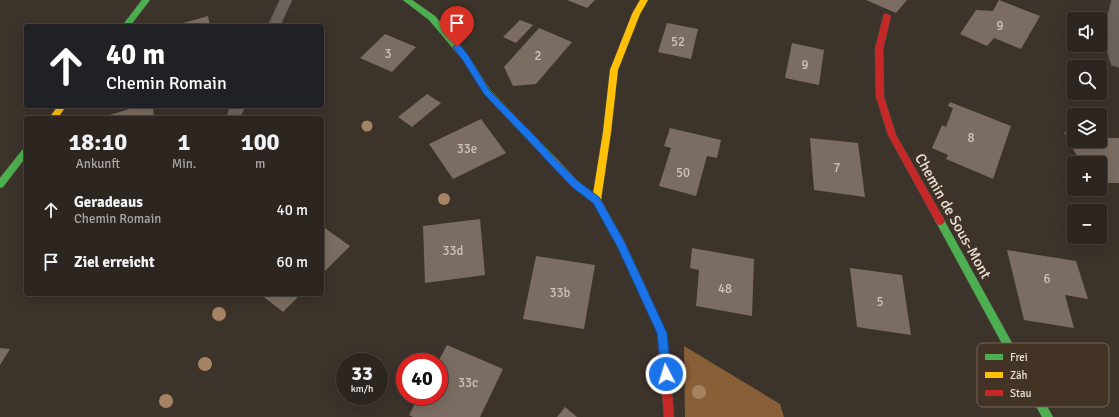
<!DOCTYPE html>
<html lang="de">
<head>
<meta charset="utf-8">
<style>
  :root { --surface:#2d2620; --page:#352e29; --text:#f1f3f6; --muted:#a7a5a5; --line:#48433e }
  body { margin:0; font-family:Signika,sans-serif; background:var(--page); color:var(--text); height:100vh; display:flex; flex-direction:column; font-size:15px; white-space:nowrap }
  * { box-sizing:border-box; margin:0 }
  p { font-size:13px; color:var(--muted) }
  .icon { flex:none; width:22px; height:22px; fill:none; stroke:currentColor; stroke-width:2; stroke-linecap:round; stroke-linejoin:round }
  .map { position:relative; flex:1; overflow:hidden }
  .sheet { position:absolute; left:24px; top:116px; width:300px; height:180px; display:flex; flex-direction:column; background:var(--surface); border-radius:4px; box-shadow:0 4px 16px #0002,0 0 0 1px var(--line) }
  .sheet>* { flex:none }
  .top-card { position:absolute; left:24px; top:24px; width:300px; height:84px; border-radius:4px; box-shadow:0 4px 16px #0002,0 0 0 1px var(--line); background:#202124; color:#fff; overflow:hidden }
  .tools { position:absolute; left:1067px; top:12px; display:grid; gap:8px }
  .tools a { display:grid; place-items:center; width:40px; height:40px; border-radius:4px; background:var(--surface); box-shadow:0 4px 16px #0002,0 0 0 1px var(--line); font-size:20px }
  .speed { position:absolute; left:336px; top:353px; display:flex; gap:8px; font-size:20px; font-weight:700; text-align:center }
  .speed>* { display:grid; place-content:center; width:52px; height:52px; border-radius:50%; background:var(--surface); box-shadow:0 4px 16px #0002,0 0 0 1px var(--line); line-height:1 }
  .speed small { font-size:10px; font-weight:400 }
  .speed .limit { border:6px solid #d22; background:#fff; color:#111 }
  .pin { position:absolute; display:grid; place-items:center; width:34px; height:34px; color:#fff; margin:-41px -17px; border-radius:50% 50% 50% 0; rotate:-45deg; box-shadow:0 0 4px #0007 }
  .pin .icon { rotate:45deg }
  .me { position:absolute; width:44px; margin:-22px; rotate:355deg; stroke-linejoin:round; filter:drop-shadow(0 0 3px #0008) }
  .turn { display:flex; align-items:center; gap:14px; height:84px; padding:0 16px; font-size:18px }
  .turn .icon { width:52px; height:52px; stroke-width:2.5 }
  .turn b { display:block; font-size:28px; line-height:34px }
  .eta { display:flex; justify-content:space-evenly; align-items:center; height:68px; text-align:center }
  .eta b { font-size:24px; font-weight:800; line-height:28px }
  ul { padding:0; list-style:none }
  li { display:flex; align-items:center; gap:12px; height:52px; padding:0 16px }
  li div { flex:1 }
  li b { display:block; font-size:15px }
  li em { font-style:normal }
  .map>svg:first-child { display:block }
  .forest { fill:#895f37 }
  .building { fill:#7b6d61 }
  .lines { fill:none; stroke-linecap:round; stroke-linejoin:round }
  .lane-casing { stroke:#564f48; stroke-width:1 }
  .street-casing { stroke:#564f48; stroke-width:2 }
  .fast-casing { stroke:#564f48; stroke-width:1 }
  .slow-casing { stroke:#564f48; stroke-width:1 }
  .jam-casing { stroke:#564f48; stroke-width:1 }
  .lane { fill:#6b645e; fill-rule:evenodd }
  .street { fill:#6b645e; fill-rule:evenodd }
  .fast { fill:#4caf50; fill-rule:evenodd }
  .slow { fill:#ffc107; fill-rule:evenodd }
  .jam { fill:#c62828; fill-rule:evenodd }
  .tree { fill:#a68363 }
  .route { fill:#1a73e8; stroke:#114b97 }
  .labels { text-anchor:middle; stroke-width:4; stroke-linejoin:round; paint-order:stroke }
  .number-label { font-size:13px; fill:#cec4ba }
  .street-label { font-size:15px; fill:#eae1d8; stroke:#423325 }
  .key { fill:#423325; stroke:#74675b; stroke-width:1 }
  .key-label { font-size:11px; fill:#eae1d8 }
</style>
</head>
<body>
<div class="map">
<svg width="1119" height="417" viewBox="0 0 1119 417">
  <rect width="100%" height="100%" fill="#3c332b"/>
  <path class="forest" d="M 684,346 L 780,404 L 784,417 L 685,417 Z"/>
  <path class="building" d="M 567,0 L 595,0 L 587,8 Z
    M 866,0 L 907,0 L 896,13 Z
    M 999,0 L 1040,16 L 1021,49 L 994,38 L 987,46 L 960,34 L 976,10 L 993,11 Z
    M 208,16 L 210,26 L 173,26 Z
    M 520,20 L 533,25 L 516,43 L 503,37 Z
    M 667,23 L 698,29 L 691,59 L 658,52 Z
    M 539,28 L 572,42 L 536,84 L 513,86 L 504,67 Z
    M 385,34 L 416,47 L 392,72 L 360,58 Z
    M 792,43 L 824,50 L 819,85 L 785,78 Z
    M 427,94 L 441,103 L 412,127 L 398,117 Z
    M 950,102 L 1011,126 L 993,179 L 946,159 L 948,155 L 932,148 L 942,125 L 946,127 L 953,108 L 948,106 Z
    M 139,106 L 153,106 L 154,118 L 100,118 Z
    M 481,119 L 506,153 L 453,179 L 429,144 Z
    M 670,128 L 721,140 L 717,158 L 707,156 L 696,196 L 659,186 L 671,148 L 664,146 Z
    M 1064,132 L 1074,132 L 1074,141 L 1100,141 L 1100,133 L 1103,133 L 1106,138 L 1119,138 L 1119,183 L 1100,183 L 1100,163 L 1081,163 Z
    M 810,138 L 858,143 L 865,197 L 814,190 Z
    M 480,219 L 485,275 L 425,283 L 423,226 Z
    M 322,226 L 350,246 L 322,274 Z
    M 692,248 L 754,259 L 752,316 L 696,306 L 699,270 L 690,268 Z
    M 1007,250 L 1076,261 L 1088,299 L 1065,295 L 1074,328 L 1024,320 Z
    M 536,256 L 595,265 L 584,329 L 523,319 Z
    M 850,268 L 902,275 L 911,335 L 857,327 Z
    M 260,294 L 301,294 L 283,312 Z
    M 447,345 L 503,369 L 480,417 L 413,417 L 409,415 L 419,396 L 439,396 L 439,362 L 438,362 Z
    M 0,348 L 10,349 L 0,365 Z
    M 565,407 L 577,417 L 557,417 Z"/>
  <g class="lines">
    <defs>
      <path id="lane" d="M 280,0 L 292,0 L 280,26 L 268,26 Z
        M 231,106 L 245,106 L 240,118 L 226,118 Z"/>
      <path id="street" d="M 1112,0 L 1119,0 L 1119,67 L 1112,65 L 1110,60 L 1103,34 Z"/>
      <path id="fast" d="M 142,0 L 150,0 L 130,26 L 122,26 Z
        M 403,0 L 412,0 L 435,16 L 468,55 L 490,90 L 578,181 L 599,197 L 600,200 L 599,203 L 593,203 L 572,187 L 484,94 L 462,59 L 429,20 Z
        M 26,148 L 26,157 L 3,187 L 0,188 L 0,178 L 23,149 Z
        M 940,217 L 943,218 L 1053,417 L 1042,417 L 937,224 L 935,221 L 937,218 Z"/>
      <path id="slow" d="M 640,0 L 648,0 L 640,14 L 618,70 L 611,132 L 601,200 L 624,241 L 649,294 L 647,297 L 644,298 L 641,297 L 617,246 L 592,200 L 603,132 L 610,70 L 632,14 Z
        M 58,106 L 66,106 L 58,118 L 49,118 Z"/>
      <path id="jam" d="M 884,14 L 887,14 L 891,16 L 883,49 L 884,97 L 896,135 L 945,221 L 943,224 L 940,225 L 937,224 L 888,135 L 876,97 L 875,49 Z
        M 644,290 L 647,291 L 667,333 L 674,417 L 664,417 L 657,333 L 639,294 L 641,291 Z"/>
    </defs>
    <use href="#lane" class="lane-casing"/>
    <use href="#street" class="street-casing"/>
    <use href="#fast" class="fast-casing"/>
    <use href="#slow" class="slow-casing"/>
    <use href="#jam" class="jam-casing"/>
    <use href="#lane" class="lane"/>
    <use href="#street" class="street"/>
    <use href="#fast" class="fast"/>
    <use href="#slow" class="slow"/>
    <use href="#jam" class="jam"/>
  </g>
  <g class="tree">
    <circle cx="367" cy="126" r="5.5"/>
    <circle cx="444" cy="199" r="6"/>
    <circle cx="219" cy="314" r="7"/>
    <circle cx="205" cy="364" r="7"/>
    <circle cx="699" cy="392" r="7"/>
    <circle cx="166" cy="401" r="7"/>
  </g>
  <path class="route" d="M 457,44 L 460,45 L 468,55 L 489,90 L 534,135 L 556,160 L 579,182 L 599,197 L 624,241 L 667,333 L 671,374 L 669,378 L 666,380 L 662,378 L 657,333 L 617,246 L 593,203 L 572,187 L 550,164 L 528,140 L 484,94 L 462,59 L 453,47 Z"/>
  <g class="labels">
    <g class="number-label">
      <text x="1000" y="30">9</text>
      <text x="678" y="46">52</text>
      <text x="388" y="58">3</text>
      <text x="538" y="60">2</text>
      <text x="805" y="69">9</text>
      <text x="971" y="142">8</text>
      <text x="467" y="153">33e</text>
      <text x="837" y="172">7</text>
      <text x="683" y="177">50</text>
      <text x="453" y="255">33d</text>
      <text x="1047" y="283">6</text>
      <text x="725" y="293">48</text>
      <text x="560" y="297">33b</text>
      <text x="880" y="306">5</text>
      <text x="468" y="387">33c</text>
    </g>
    <g class="street-label">
      <text transform="translate(953 216) rotate(61)" y="5">Chemin de Sous-Mont</text>
    </g>
  </g>
  <rect x="977" y="343" width="132" height="64" rx="6" class="key"/>
  <rect x="985" y="354" width="18" height="6" fill="#4caf50"/>
  <rect x="985" y="372" width="18" height="6" fill="#ffc107"/>
  <rect x="985" y="390" width="18" height="6" fill="#c62828"/>
  <g class="key-label">
    <text x="1010" y="361">Frei</text>
    <text x="1010" y="379">Zäh</text>
    <text x="1010" y="397">Stau</text>
  </g>
</svg>
<div class="tools">
<a><svg class="icon" aria-label="sound" viewBox="0 0 24 24"><path d="M4 9h4l5-4v14l-5-4H4zM17 9q2 3 0 6"/></svg></a>
<a><svg class="icon" aria-label="search" viewBox="0 0 24 24"><circle cx="10" cy="10" r="6"/><path d="M15 15l6 6"/></svg></a>
<a><svg class="icon" aria-label="layers" viewBox="0 0 24 24"><path d="M12 4l9 5-9 5-9-5zM3 14l9 5 9-5"/></svg></a>
<a>+</a>
<a>−</a>
</div>
<div class="speed"><div>33<small>km/h</small></div><div class="limit">40</div></div>
<div class="pin" style="left:457px;top:47px;background:#d93025"><svg class="icon" aria-label="arrive" viewBox="0 0 24 24"><path d="M6 21V4h12l-3 4 3 4H6"/></svg></div>
<svg class="me" style="left:666px;top:374px" viewBox="-20 -20 40 40"><circle r="17" fill="#1a73e8" stroke="#fff" stroke-width="3"/><path d="M0-11L8 9 0 5-8 9z" fill="#fff"/></svg>
<div class="top-card">
<div class="turn"><svg class="icon" aria-label="ahead" viewBox="0 0 24 24"><path d="M12 20V5M6 11l6-6 6 6"/></svg><div><b>40 m</b>Chemin Romain</div></div>
</div>
<section class="sheet">
<div class="eta">
<div><b>18:10</b><p>Ankunft</p></div>
<div><b>1</b><p>Min.</p></div>
<div><b>100</b><p>m</p></div>
</div>
<ul>
<li><svg class="icon" aria-label="ahead" viewBox="0 0 24 24"><path d="M12 20V5M6 11l6-6 6 6"/></svg><div><b>Geradeaus</b><p>Chemin Romain</p></div><em>40 m</em></li>
<li><svg class="icon" aria-label="arrive" viewBox="0 0 24 24"><path d="M6 21V4h12l-3 4 3 4H6"/></svg><div><b>Ziel erreicht</b></div><em>60 m</em></li>
</ul>
</section>
</div>
</body>
</html>
